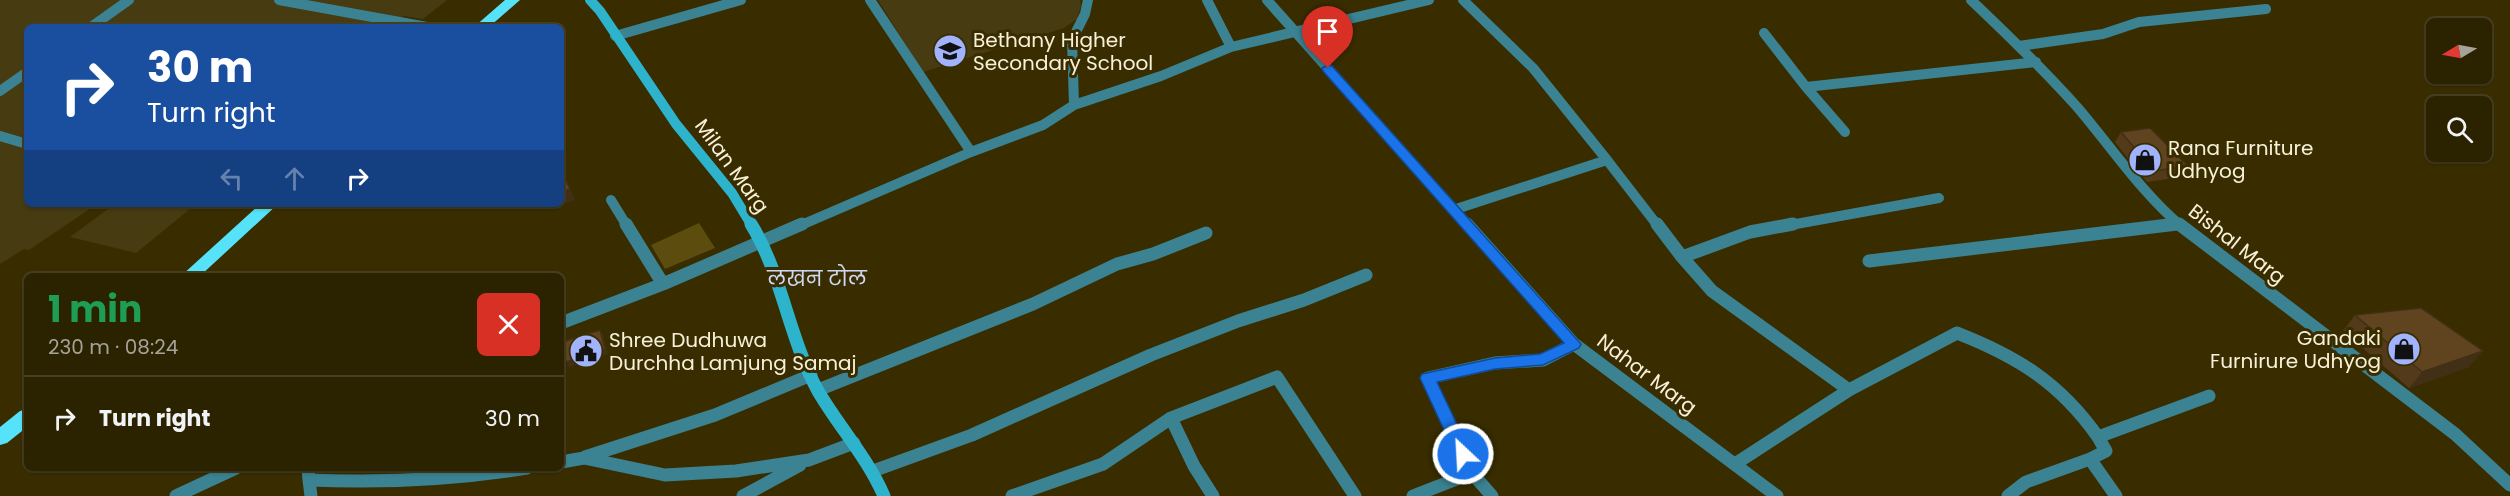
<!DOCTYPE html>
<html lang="en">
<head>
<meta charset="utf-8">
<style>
  :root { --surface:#2b2200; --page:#332a0a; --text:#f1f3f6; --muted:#a6a499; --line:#473f22 }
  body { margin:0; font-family:Poppins,"Noto Sans Devanagari",sans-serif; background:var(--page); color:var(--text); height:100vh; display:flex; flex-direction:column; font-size:22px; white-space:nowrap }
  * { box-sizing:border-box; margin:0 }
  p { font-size:20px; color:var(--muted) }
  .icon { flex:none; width:33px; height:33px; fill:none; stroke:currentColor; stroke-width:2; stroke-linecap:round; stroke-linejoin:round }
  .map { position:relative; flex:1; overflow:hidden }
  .sheet { position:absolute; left:24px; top:273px; width:540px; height:198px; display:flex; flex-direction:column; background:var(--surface); border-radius:9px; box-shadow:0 2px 4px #0004,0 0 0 2px var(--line) }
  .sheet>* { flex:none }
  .guide { position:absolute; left:24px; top:24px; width:540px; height:183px; border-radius:9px; box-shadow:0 2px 4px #0004,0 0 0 2px var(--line); background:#1a4fa0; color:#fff; overflow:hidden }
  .needle { width:39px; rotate:260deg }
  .fabs { position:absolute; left:2426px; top:18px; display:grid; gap:12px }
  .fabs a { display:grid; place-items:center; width:66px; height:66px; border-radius:9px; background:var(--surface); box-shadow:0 2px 4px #0004,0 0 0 2px var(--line); font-size:30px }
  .pin { position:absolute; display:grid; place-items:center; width:51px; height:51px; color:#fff; margin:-62px -26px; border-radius:50% 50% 50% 0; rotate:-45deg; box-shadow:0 0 6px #0007 }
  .pin .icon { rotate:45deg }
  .me { position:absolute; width:66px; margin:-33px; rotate:335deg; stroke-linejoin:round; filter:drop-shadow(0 0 4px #0008) }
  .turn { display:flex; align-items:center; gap:21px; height:126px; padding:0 24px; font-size:27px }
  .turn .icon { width:78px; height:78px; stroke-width:2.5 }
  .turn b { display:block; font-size:42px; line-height:51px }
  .lanes { display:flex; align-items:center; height:57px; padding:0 24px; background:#0003; justify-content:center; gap:30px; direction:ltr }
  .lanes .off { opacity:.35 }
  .round { display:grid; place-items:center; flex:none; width:63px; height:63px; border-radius:9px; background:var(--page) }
  .headline { display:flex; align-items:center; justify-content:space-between; height:102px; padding:0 24px }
  h1 { font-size:36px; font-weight:700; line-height:45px; color:#1e9e55 }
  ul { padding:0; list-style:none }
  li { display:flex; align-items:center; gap:18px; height:84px; padding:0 24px; border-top:2px solid var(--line) }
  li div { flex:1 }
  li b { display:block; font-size:22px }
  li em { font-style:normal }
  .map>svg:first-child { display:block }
  .built { fill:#473b12 }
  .green { fill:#5c4c0e }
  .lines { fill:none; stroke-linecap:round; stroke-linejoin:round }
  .minor-far1 { stroke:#3b8392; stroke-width:10 }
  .minor { stroke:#3b8392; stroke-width:13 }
  .secondary-far1 { stroke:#2eb3cc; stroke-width:10 }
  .secondary { stroke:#2eb3cc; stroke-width:13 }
  .trunk { fill:#56e2f8; fill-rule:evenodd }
  .wall { fill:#523a1b }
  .shaded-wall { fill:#423016 }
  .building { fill:#5f441f; stroke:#423016; stroke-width:1.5 }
  .route { fill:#1a73e8; stroke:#114b97; stroke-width:1.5 }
  .labels { text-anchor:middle; stroke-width:6; stroke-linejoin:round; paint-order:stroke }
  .poi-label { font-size:20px; fill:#f8f1d9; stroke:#392d00; text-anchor:start }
  .street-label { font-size:20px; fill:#f8f1d9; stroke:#392d00 }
  .neighbourhood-label { font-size:21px; fill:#cfd7f3; stroke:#392d00 }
</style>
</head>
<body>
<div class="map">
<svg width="2510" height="496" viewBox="0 0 2510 496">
  <rect width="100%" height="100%" fill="#392d00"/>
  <path class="built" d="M 0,0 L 447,0 L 423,19 L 404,16 L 386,27 L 27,27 L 27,204 L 97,204 L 29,250 L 24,249 L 0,264 Z
    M 878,0 L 1080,0 L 1081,6 L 1077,19 L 1064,28 L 923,72 Z
    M 115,204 L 196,204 L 136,253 L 70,237 Z"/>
  <path class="green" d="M 699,223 L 715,248 L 665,269 L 651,245 Z"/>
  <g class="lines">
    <path class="minor-far1" d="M 279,0 L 427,27
      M 870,0 L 971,152
      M 1207,0 L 1231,47 L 1429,0
      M 1267,0 L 1468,226
      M 1971,0 C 2008,35 2044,70 2078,108 C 2112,148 2141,192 2181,226
      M 91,27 L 129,0
      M 1764,33 L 1806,87
      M 615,36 L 741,0
      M 2019,46 L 2103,34 L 2139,22 L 2266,9
      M 0,91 L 27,72
      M 1074,105 L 1161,76 L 1231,47
      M 1845,132 L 1806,87 L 2036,62
      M 0,136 L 27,144
      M 1607,160 L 1658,226
      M 611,200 L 627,226
      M 1453,210 L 1607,160 L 1533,68 L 1463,0
      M 799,226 L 971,152 L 1043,125 L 1074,105 L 1072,40 L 1085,14 L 1088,0
      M 1785,226 L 1939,198
      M 2164,226 L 2179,224"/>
    <path class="minor" d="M 626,224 L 663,284
      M 1467,224 L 1574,344 L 1777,496
      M 1657,224 L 1682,257 L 1750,232 L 1793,224
      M 2179,224 L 2455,434 L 2510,485
      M 1682,257 L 1712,291 L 1849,390 L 1735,464
      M 1869,261 L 2177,224
      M 561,323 L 663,284 L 802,224
      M 818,390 L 1033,304 L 1117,264 L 1153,254 L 1206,233
      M 1849,390 L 1957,333 C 2018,357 2060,383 2098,437
      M 1171,418 L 1194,466 L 1213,496
      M 585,457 L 715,415 L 811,375
      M 2090,459 L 2106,451 L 2098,437 L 2209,396
      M 561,462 L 584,458 L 665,475 L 736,471 L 809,460 L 854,443
      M 308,468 L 309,480 C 383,483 454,480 527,468
      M 873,471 L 972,435 L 1151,355 L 1238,321 L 1304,300 L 1366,275
      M 309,480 L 311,496
      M 176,496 L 236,468
      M 743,496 L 800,465
      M 1012,496 L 1103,464 L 1171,418 L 1277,377 L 1355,496
      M 1413,496 L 1472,473
      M 1492,496 L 1472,473 L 1428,378 L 1495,363 L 1543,360 L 1574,344
      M 2008,496 L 2026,482 L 2090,459 L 2116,496"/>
    <path class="secondary-far1" d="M 590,0 L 600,11 L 676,124 L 732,193 L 752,226"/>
    <path class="secondary" d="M 751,224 C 782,274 789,339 818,391 C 839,427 867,457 884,496"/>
    <path class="trunk" d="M 505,0 L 520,0 L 489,27 L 474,27 Z
      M 260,204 L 278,204 L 200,276 L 181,276 Z
      M 27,409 L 27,427 L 7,443 L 0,445 L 0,427 L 20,411 Z"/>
  </g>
  <path class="wall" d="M 2121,132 L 2188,166 L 2181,177 L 2147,182 L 2115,142 Z
    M 2355,315 L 2469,367 L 2409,388 L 2343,331 Z"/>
  <path class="shaded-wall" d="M 570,189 L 575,200 L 551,209 L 548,204 L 561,204 L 561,192 Z
    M 600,330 L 603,335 L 608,354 L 569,367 L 566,362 Z
    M 2483,351 L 2469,367 L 2409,388 L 2422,372 Z"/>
  <path class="building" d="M 2150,128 L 2188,166 L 2154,171 L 2121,132 Z
    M 561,170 L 570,189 L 561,192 Z
    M 2421,308 L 2483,351 L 2422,372 L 2355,315 Z
    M 600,330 L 605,349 L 566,362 L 562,342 Z"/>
  <path class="route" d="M 1328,65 L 1332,66 L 1581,344 L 1579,348 L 1543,365 L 1495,369 L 1437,382 L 1471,454 L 1469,458 L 1463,460 L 1457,458 L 1420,378 L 1422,374 L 1495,358 L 1540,354 L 1564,343 L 1323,71 L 1322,68 Z"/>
  <defs>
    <symbol id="school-disc" viewBox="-11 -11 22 22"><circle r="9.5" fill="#a1b3fd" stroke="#392d00"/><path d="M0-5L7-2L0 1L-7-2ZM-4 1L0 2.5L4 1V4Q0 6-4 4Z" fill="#111"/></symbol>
    <symbol id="shop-disc" viewBox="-11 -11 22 22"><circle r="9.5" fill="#a1b3fd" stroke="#392d00"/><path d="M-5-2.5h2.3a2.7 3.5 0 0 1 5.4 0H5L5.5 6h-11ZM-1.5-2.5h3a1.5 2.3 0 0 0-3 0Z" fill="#111"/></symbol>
    <symbol id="civic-disc" viewBox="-11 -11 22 22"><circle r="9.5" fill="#a1b3fd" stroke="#392d00"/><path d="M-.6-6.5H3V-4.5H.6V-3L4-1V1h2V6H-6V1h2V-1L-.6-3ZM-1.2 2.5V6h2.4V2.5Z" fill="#111"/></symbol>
  </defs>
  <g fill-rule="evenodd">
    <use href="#school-disc" x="931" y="32" width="38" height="38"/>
    <use href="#shop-disc" x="2126" y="141" width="38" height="38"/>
    <use href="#shop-disc" x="2385" y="330" width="38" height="38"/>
    <use href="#civic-disc" x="567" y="332" width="38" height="38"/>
  </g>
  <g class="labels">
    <g class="poi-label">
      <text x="973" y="47">Bethany Higher<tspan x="973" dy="23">Secondary School</tspan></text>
      <text x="2168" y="155">Rana Furniture<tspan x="2168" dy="23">Udhyog</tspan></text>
      <text x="2381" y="345" text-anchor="end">Gandaki<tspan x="2381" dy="23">Furnirure Udhyog</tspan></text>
      <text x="609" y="347">Shree Dudhuwa<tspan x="609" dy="23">Durchha Lamjung Samaj</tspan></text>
    </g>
    <g class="street-label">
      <text transform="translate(732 166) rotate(54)" y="7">Milan Marg</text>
      <text transform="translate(2237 244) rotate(38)" y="7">Bishal Marg</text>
      <text transform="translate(1647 374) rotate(37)" y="7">Nahar Marg</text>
    </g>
    <g class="neighbourhood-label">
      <text x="817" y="286">लखन टोल</text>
    </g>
  </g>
</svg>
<div class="fabs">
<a><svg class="needle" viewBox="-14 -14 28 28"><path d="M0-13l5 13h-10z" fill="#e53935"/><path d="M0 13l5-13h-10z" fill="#a6a499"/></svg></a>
<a><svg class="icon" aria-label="search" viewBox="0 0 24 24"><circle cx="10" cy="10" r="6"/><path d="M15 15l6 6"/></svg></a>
</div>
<div class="pin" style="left:1328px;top:68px;background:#d93025"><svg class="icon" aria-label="arrive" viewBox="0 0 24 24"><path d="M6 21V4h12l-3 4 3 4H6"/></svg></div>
<svg class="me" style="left:1463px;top:454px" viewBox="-20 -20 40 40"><circle r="17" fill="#1a73e8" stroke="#fff" stroke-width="3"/><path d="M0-11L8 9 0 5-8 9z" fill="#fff"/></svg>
<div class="guide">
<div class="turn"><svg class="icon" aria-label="right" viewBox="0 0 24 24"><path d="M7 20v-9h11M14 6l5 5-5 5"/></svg><div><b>30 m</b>Turn right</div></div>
<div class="lanes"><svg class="icon off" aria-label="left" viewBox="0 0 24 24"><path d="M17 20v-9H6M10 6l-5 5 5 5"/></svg><svg class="icon off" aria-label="ahead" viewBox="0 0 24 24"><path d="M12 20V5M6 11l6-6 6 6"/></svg><svg class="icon" aria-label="right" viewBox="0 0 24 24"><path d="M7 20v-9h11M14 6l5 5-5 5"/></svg></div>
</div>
<section class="sheet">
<div class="headline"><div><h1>1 min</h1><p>230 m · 08:24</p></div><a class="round" style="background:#d93025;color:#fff"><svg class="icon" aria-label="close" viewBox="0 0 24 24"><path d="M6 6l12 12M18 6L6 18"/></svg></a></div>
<ul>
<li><svg class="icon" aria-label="right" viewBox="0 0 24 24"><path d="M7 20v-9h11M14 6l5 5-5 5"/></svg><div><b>Turn right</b></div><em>30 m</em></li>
</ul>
</section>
</div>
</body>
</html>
